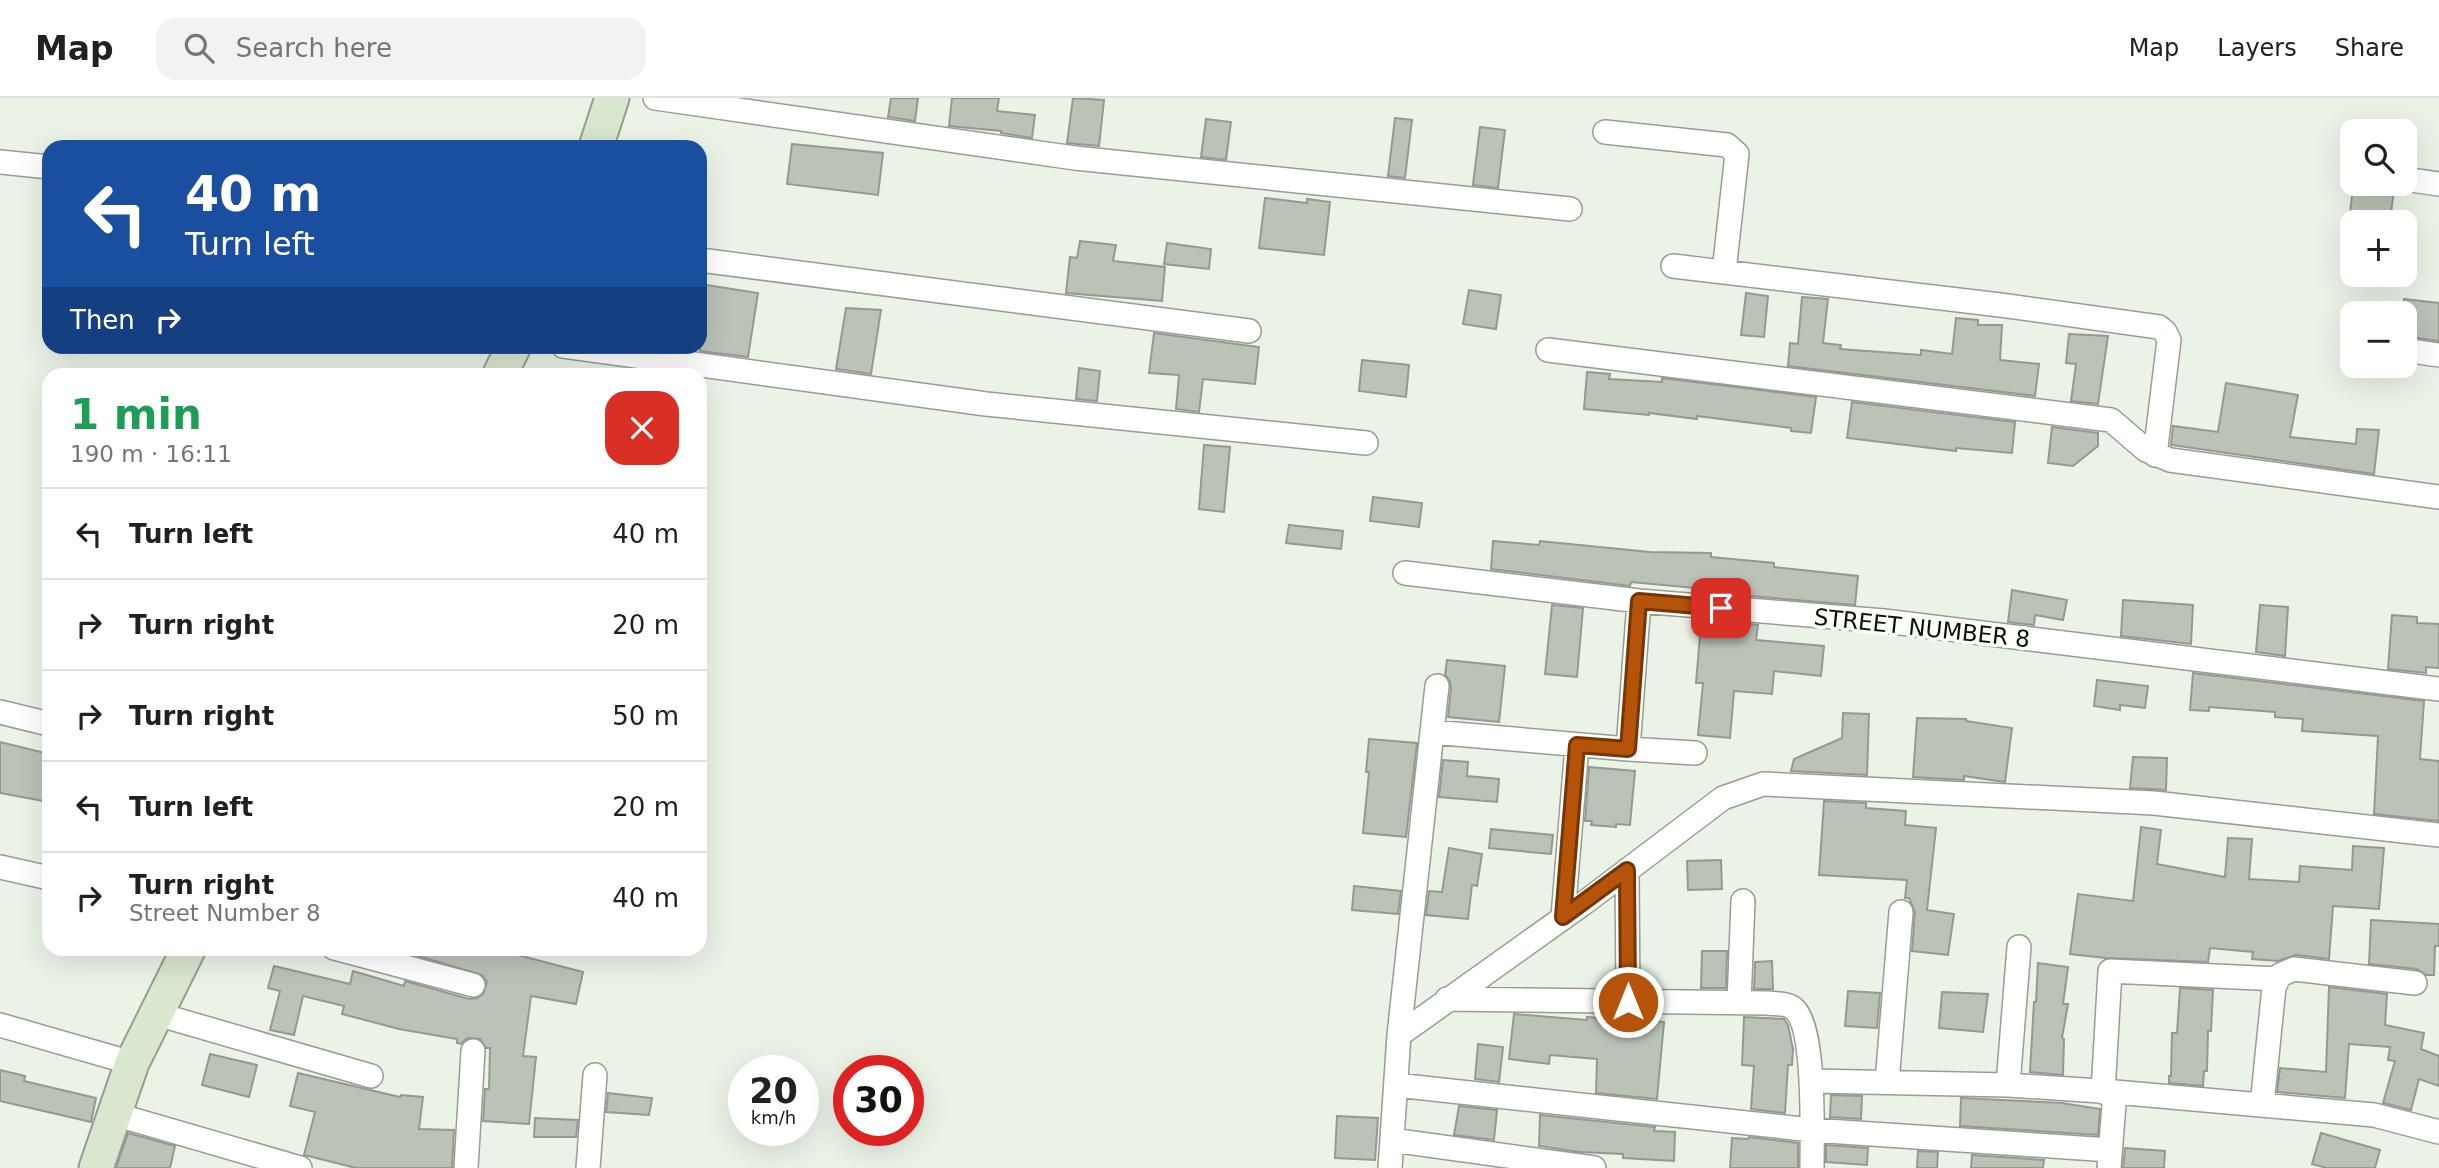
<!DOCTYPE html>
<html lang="en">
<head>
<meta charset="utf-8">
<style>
  :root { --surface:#fff; --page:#f2f2f2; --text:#202124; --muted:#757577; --line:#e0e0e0 }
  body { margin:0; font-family:"DejaVu Sans",sans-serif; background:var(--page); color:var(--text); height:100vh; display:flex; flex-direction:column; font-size:26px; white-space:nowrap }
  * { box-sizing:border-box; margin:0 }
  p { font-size:23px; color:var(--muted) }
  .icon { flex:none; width:38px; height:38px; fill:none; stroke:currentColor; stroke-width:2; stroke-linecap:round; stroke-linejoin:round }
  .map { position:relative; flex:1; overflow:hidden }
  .details { position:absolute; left:42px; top:270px; width:665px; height:588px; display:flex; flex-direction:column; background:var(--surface); border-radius:21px; box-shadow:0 7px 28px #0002 }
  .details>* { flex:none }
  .top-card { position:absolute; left:42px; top:42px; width:665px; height:214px; border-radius:21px; box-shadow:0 7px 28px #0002; background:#1a4fa0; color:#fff; overflow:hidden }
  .controls { position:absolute; left:2340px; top:21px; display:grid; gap:14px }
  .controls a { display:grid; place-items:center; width:77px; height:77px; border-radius:14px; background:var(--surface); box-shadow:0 7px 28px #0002; font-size:35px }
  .speed { position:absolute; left:728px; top:957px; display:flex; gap:14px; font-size:35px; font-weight:700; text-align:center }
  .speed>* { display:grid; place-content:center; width:91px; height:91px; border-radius:50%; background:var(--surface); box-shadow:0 7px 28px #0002; line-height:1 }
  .speed small { font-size:18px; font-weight:400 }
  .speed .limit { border:10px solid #d22; background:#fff; color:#111 }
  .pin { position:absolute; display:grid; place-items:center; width:60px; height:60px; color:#fff; margin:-30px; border-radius:14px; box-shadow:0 4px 10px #0006 }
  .me { position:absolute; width:77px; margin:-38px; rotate:0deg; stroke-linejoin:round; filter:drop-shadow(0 0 5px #0008) }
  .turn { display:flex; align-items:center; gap:24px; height:147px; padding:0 28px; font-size:32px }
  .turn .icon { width:91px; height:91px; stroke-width:2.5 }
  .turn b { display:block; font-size:49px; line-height:60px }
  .then { display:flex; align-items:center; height:66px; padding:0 28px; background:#0003; gap:14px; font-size:26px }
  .round { display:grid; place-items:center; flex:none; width:74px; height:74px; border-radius:21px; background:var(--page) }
  .summary { display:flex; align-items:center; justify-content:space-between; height:119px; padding:0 28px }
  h1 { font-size:42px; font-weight:700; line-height:52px; color:#1e9e55 }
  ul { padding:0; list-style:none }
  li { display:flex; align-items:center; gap:21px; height:91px; padding:0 28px; border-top:2px solid var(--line) }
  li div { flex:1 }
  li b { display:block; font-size:26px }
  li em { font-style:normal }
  header { display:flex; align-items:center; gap:42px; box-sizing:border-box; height:98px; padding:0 35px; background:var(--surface); border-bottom:2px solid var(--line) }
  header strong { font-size:33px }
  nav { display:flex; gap:38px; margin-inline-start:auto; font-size:24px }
  .search { width:490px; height:63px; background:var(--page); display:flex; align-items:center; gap:18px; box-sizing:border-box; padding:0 24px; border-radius:21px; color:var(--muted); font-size:26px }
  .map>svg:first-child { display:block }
  .building { fill:#bbc2b6; stroke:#939a8f; stroke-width:2 }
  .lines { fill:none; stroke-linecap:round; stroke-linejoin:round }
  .street-casing { stroke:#979d92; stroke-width:26 }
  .secondary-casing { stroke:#979d92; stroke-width:37 }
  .street { stroke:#fff; stroke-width:23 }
  .secondary { stroke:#d9e7cf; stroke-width:33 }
  .route-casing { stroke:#753606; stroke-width:18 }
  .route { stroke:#b45309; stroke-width:12 }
  .labels { text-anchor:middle; stroke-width:7; stroke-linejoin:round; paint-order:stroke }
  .street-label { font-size:23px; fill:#0b0d09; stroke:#fafff8 }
</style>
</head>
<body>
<header>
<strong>Map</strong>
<div class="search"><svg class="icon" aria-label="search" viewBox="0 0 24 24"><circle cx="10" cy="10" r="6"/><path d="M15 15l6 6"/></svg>Search here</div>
<nav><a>Map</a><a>Layers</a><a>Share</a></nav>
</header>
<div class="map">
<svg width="2439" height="1070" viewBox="0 0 2439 1070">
  <rect width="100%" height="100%" fill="#ebf3e7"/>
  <path class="building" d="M 891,0 L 918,0 L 915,23 L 888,19 Z
    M 952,0 L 999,0 L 997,13 L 1035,17 L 1032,40 L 1001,35 L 1001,33 L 949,28 Z
    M 1073,0 L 1104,2 L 1099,48 L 1067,45 Z
    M 1395,20 L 1412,22 L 1405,80 L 1388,78 Z
    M 1206,21 L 1231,24 L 1226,62 L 1201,59 Z
    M 1480,29 L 1505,32 L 1498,90 L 1473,87 Z
    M 792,46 L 883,55 L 878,97 L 787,86 Z
    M 2353,90 L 2394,93 L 2390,122 L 2369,121 L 2368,124 L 2349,124 Z
    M 1265,100 L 1307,105 L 1307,101 L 1330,104 L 1324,157 L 1259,150 Z
    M 1080,143 L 1116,147 L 1113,163 L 1165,169 L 1162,203 L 1066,195 L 1070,159 L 1077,160 Z
    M 1167,145 L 1211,151 L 1209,171 L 1164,166 Z
    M 700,186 L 758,195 L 748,259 L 700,253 Z
    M 1469,192 L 1501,197 L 1496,231 L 1463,226 Z
    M 1746,195 L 1768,198 L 1764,239 L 1741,237 Z
    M 1802,199 L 1828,201 L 1823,245 L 1841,247 L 1840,251 L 1921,257 L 1921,252 L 1952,256 L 1956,220 L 1978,222 L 1978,227 L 2002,227 L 2000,262 L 2039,266 L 2035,298 L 1788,268 L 1790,245 L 1798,246 Z
    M 2404,201 L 2439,205 L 2439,243 L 2404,238 Z
    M 846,210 L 881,212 L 871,276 L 836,271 Z
    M 1154,235 L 1259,249 L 1255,286 L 1203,281 L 1199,314 L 1176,311 L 1179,277 L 1149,275 Z
    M 2069,236 L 2108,238 L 2098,306 L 2071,303 L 2076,266 L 2066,265 Z
    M 1362,262 L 1409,267 L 1406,299 L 1359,293 Z
    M 1079,270 L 1100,273 L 1097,303 L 1076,301 Z
    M 1587,274 L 1610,276 L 1609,281 L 1662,284 L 1662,280 L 1816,299 L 1811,335 L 1791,333 L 1791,330 L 1697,318 L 1697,321 L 1649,315 L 1649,317 L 1584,311 Z
    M 2226,285 L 2298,297 L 2290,339 L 2356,346 L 2357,331 L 2379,332 L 2374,376 L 2171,347 L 2173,328 L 2218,334 Z
    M 1852,304 L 2015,324 L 2012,355 L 1956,350 L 1956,353 L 1847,340 Z
    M 2052,329 L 2098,335 L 2098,348 L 2073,368 L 2048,365 Z
    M 1204,347 L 1230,349 L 1224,414 L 1199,411 Z
    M 1373,399 L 1422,405 L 1419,429 L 1370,423 Z
    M 1289,427 L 1343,433 L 1341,451 L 1286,445 Z
    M 1493,443 L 1539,447 L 1540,443 L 1650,454 L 1711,455 L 1711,459 L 1774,465 L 1774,469 L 1858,478 L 1855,507 L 1727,496 L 1728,493 L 1631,484 L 1630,488 L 1491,471 Z
    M 2012,492 L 2067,502 L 2063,522 L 2035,517 L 2034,527 L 2008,524 Z
    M 2123,502 L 2193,507 L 2191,546 L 2121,538 Z
    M 1552,507 L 1583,510 L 1577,579 L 1545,576 Z
    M 2260,507 L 2288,509 L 2285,558 L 2256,554 Z
    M 2392,517 L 2417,519 L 2417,525 L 2439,526 L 2439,570 L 2426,569 L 2426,575 L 2388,571 Z
    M 1725,524 L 1758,527 L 1756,542 L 1824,548 L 1821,578 L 1774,573 L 1772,596 L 1734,593 L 1730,640 L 1698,637 L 1703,585 L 1696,585 L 1701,526 L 1724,528 Z
    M 1447,562 L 1505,568 L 1499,624 L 1448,619 L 1451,590 L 1450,583 L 1445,577 Z
    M 2193,575 L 2424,603 L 2420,661 L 2439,663 L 2439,723 L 2374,716 L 2378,638 L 2302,633 L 2303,621 L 2275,619 L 2275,614 L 2209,609 L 2209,613 L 2190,612 Z
    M 2097,582 L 2148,588 L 2145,610 L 2120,607 L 2120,612 L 2094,608 Z
    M 1843,615 L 1869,616 L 1867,677 L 1791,673 L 1794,661 L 1842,640 Z
    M 1917,620 L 1966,621 L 1966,623 L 2012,630 L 2005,684 L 1964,678 L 1964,682 L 1913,679 Z
    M 1369,641 L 1417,645 L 1406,739 L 1363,735 L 1369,674 L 1366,674 Z
    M 0,644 L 49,656 L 49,704 L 0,695 Z
    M 2133,659 L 2167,660 L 2166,692 L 2130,690 Z
    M 1443,662 L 1468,664 L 1467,678 L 1499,681 L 1497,704 L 1439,699 Z
    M 1589,669 L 1635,673 L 1630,727 L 1616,726 L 1616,729 L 1591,727 L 1592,723 L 1585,723 Z
    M 1824,703 L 1866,705 L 1866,710 L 1906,713 L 1905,727 L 1936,730 L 1927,812 L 1954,816 L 1948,857 L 1912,853 L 1915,814 L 1909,800 L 1905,800 L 1907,782 L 1819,777 Z
    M 2141,729 L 2161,732 L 2157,766 L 2225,779 L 2228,740 L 2252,741 L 2249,781 L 2299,784 L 2300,768 L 2352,772 L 2353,748 L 2384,750 L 2379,811 L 2333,808 L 2329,861 L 2296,857 L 2278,863 L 2252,861 L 2253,854 L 2210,850 L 2208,864 L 2106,860 L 2070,856 L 2078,796 L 2133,803 Z
    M 1491,731 L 1553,737 L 1551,756 L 1489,750 Z
    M 1449,750 L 1482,756 L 1477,788 L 1472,787 L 1468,821 L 1426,817 L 1429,793 L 1442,794 Z
    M 1721,762 L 1722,791 L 1688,792 L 1687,763 Z
    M 1354,788 L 1401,793 L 1398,816 L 1352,812 Z
    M 2371,822 L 2439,826 L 2439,848 L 2435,848 L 2434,877 L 2426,877 L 2417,871 L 2369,866 Z
    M 414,850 L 491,850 L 583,874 L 576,906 L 531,898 L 523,958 L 536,959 L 529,1026 L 483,1023 L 485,991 L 489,991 L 490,950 L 486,950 L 480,941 L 467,940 L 461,946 L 457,945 L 457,941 L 399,931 L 342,916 L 344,908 L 303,898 L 294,937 L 270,932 L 280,893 L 268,890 L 274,868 L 350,886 L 353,873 L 404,888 L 405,883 L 469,901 L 477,900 L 483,896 L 487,884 L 482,877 L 412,856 Z
    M 1702,853 L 1727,853 L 1726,890 L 1701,890 Z
    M 1772,863 L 1773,891 L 1754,891 L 1755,864 Z
    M 2038,865 L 2068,869 L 2063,906 L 2068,906 L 2062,940 L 2064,941 L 2063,977 L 2030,974 L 2034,904 L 2036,904 Z
    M 2329,889 L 2387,896 L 2385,927 L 2424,935 L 2421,951 L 2439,958 L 2439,988 L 2419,981 L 2411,1012 L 2383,1005 L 2395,963 L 2388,962 L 2390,949 L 2349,946 L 2345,1000 L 2277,994 L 2280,970 L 2326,974 Z
    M 2180,890 L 2213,892 L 2211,933 L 2208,933 L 2207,973 L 2204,973 L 2203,988 L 2169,985 L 2169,978 L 2171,978 L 2172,935 L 2177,935 Z
    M 1848,893 L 1880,895 L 1877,930 L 1845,928 Z
    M 1942,894 L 1988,896 L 1983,934 L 1939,930 Z
    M 1514,916 L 1587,922 L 1587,919 L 1664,924 L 1657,1001 L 1596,995 L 1597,961 L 1550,957 L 1549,966 L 1509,961 Z
    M 1744,919 L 1784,921 L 1788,927 L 1793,951 L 1792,967 L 1788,967 L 1785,1015 L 1751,1011 L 1754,968 L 1742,967 Z
    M 1478,946 L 1503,949 L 1499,984 L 1475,981 Z
    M 210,956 L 257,967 L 249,999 L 202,987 Z
    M 0,972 L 25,978 L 24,983 L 96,1000 L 91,1024 L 0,1003 Z
    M 298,975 L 400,999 L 401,997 L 423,999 L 419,1031 L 454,1032 L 452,1070 L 356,1070 L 304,1057 L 315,1014 L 290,1008 Z
    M 608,995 L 652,1000 L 649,1017 L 606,1014 Z
    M 1831,997 L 1862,998 L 1861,1021 L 1830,1019 Z
    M 1961,1000 L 2062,1005 L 2100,1011 L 2098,1037 L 1960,1028 Z
    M 1459,1008 L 1497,1012 L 1494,1042 L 1454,1037 Z
    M 1540,1017 L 1655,1029 L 1654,1033 L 1675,1034 L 1674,1063 L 1623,1060 L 1623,1056 L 1579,1054 L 1539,1048 Z
    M 1337,1018 L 1378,1020 L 1375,1062 L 1335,1060 Z
    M 535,1020 L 578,1022 L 576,1039 L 534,1039 Z
    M 128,1035 L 175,1048 L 170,1070 L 116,1070 Z
    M 2321,1035 L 2380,1052 L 2375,1070 L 2327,1070 L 2312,1066 Z
    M 1749,1039 L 1798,1045 L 1798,1070 L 1730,1070 L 1732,1040 L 1748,1041 Z
    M 1826,1047 L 1868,1050 L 1867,1067 L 1826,1064 Z
    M 2125,1050 L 2165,1053 L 2164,1070 L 2123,1070 Z
    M 1918,1053 L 1938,1054 L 1937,1070 L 1917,1070 Z
    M 1972,1057 L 2044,1062 L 2043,1070 L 1971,1070 Z"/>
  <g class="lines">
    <defs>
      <path id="street" d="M 655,0 L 1075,60 L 1570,111
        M 1605,34 L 1727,47 L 1737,56 L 1724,174
        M 0,64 L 49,69
        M 2404,81 L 2439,86
        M 700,162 L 1249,233
        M 1673,168 L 2000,207 L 2159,229 L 2165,234 L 2169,242 L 2155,357
        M 563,248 L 986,306 L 1366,345
        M 1548,252 L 2111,322 L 2146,352 L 2170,362 L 2439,399
        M 2404,252 L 2439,257
        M 1405,475 L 1639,503 L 1884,523 L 2439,591
        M 0,614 L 49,626
        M 1432,634 L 1437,588
        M 1628,651 L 1695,655
        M 0,769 L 49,780
        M 1627,772 L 1628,904
        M 1563,819 L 1577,647
        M 334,850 L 473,887
        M 1447,901 L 1767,905 C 1775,906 1786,905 1793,910 C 1816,927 1812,1041 1812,1070
        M 1739,905 L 1743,803
        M 157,916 L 371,978
        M 0,927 L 132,965
        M 1399,937 L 1432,634 L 1628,651 L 1639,503
        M 1812,983 L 2008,987 L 2115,994 L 2374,1017 L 2439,1034
        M 1887,984 L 1901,814
        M 1396,987 L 1812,1032 L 2110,1052
        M 2008,987 L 2019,849
        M 2103,994 L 2110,873 L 2278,881
        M 2262,1007 L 2274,889 L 2280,877 L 2294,871 L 2415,885
        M 114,1016 L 300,1070
        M 1392,1042 L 1594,1070
        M 466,1070 L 473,953
        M 588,1070 L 595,977
        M 1390,1070 L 1399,937 L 1584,805 L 1723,700 L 1763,686 L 2154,705 L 2439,737
        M 2109,1070 L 2115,994"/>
      <path id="secondary" d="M 596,49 L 612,0
        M 500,276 L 514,248
        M 96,1070 L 132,965 L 189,850"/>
    </defs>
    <use href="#street" class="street-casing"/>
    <use href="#secondary" class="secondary-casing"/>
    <use href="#street" class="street"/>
    <use href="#secondary" class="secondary"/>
  </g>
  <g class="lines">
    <defs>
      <path id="route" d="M 1628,904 L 1627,772 L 1563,819 L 1577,647 L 1628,651 L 1639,503 L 1721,510"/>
    </defs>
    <use href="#route" class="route-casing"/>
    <use href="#route" class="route"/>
  </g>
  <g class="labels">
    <g class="street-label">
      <text transform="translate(1922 530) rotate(6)" y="8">STREET NUMBER 8</text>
    </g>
  </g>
</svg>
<div class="controls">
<a><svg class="icon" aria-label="search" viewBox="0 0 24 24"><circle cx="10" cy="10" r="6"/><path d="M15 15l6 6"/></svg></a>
<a>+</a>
<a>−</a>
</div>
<div class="speed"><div>20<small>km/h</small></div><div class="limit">30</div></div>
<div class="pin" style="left:1721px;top:510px;background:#d93025"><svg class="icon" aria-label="arrive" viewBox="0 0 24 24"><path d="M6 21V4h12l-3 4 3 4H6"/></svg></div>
<svg class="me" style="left:1628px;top:904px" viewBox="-20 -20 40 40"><circle r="17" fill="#b45309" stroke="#fff" stroke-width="3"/><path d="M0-11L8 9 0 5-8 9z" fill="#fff"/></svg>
<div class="top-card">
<div class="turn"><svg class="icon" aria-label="left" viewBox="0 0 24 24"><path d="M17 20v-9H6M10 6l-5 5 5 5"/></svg><div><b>40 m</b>Turn left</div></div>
<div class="then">Then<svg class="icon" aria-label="right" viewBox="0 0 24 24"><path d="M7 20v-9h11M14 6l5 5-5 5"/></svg></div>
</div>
<section class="details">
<div class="summary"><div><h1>1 min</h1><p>190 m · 16:11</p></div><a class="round" style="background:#d93025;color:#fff"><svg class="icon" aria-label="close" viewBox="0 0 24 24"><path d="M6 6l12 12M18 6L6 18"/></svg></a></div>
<ul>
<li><svg class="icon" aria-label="left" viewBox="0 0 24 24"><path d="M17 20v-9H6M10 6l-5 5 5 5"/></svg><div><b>Turn left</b></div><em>40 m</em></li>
<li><svg class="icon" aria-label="right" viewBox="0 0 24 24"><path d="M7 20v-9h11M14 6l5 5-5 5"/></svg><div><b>Turn right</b></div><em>20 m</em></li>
<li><svg class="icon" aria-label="right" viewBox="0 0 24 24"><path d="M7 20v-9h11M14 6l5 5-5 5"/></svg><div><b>Turn right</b></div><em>50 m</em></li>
<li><svg class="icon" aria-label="left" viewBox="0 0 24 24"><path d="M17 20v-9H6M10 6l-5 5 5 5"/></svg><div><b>Turn left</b></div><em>20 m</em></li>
<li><svg class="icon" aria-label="right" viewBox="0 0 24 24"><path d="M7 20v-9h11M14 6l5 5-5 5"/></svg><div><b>Turn right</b><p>Street Number 8</p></div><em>40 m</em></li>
</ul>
</section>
</div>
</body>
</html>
